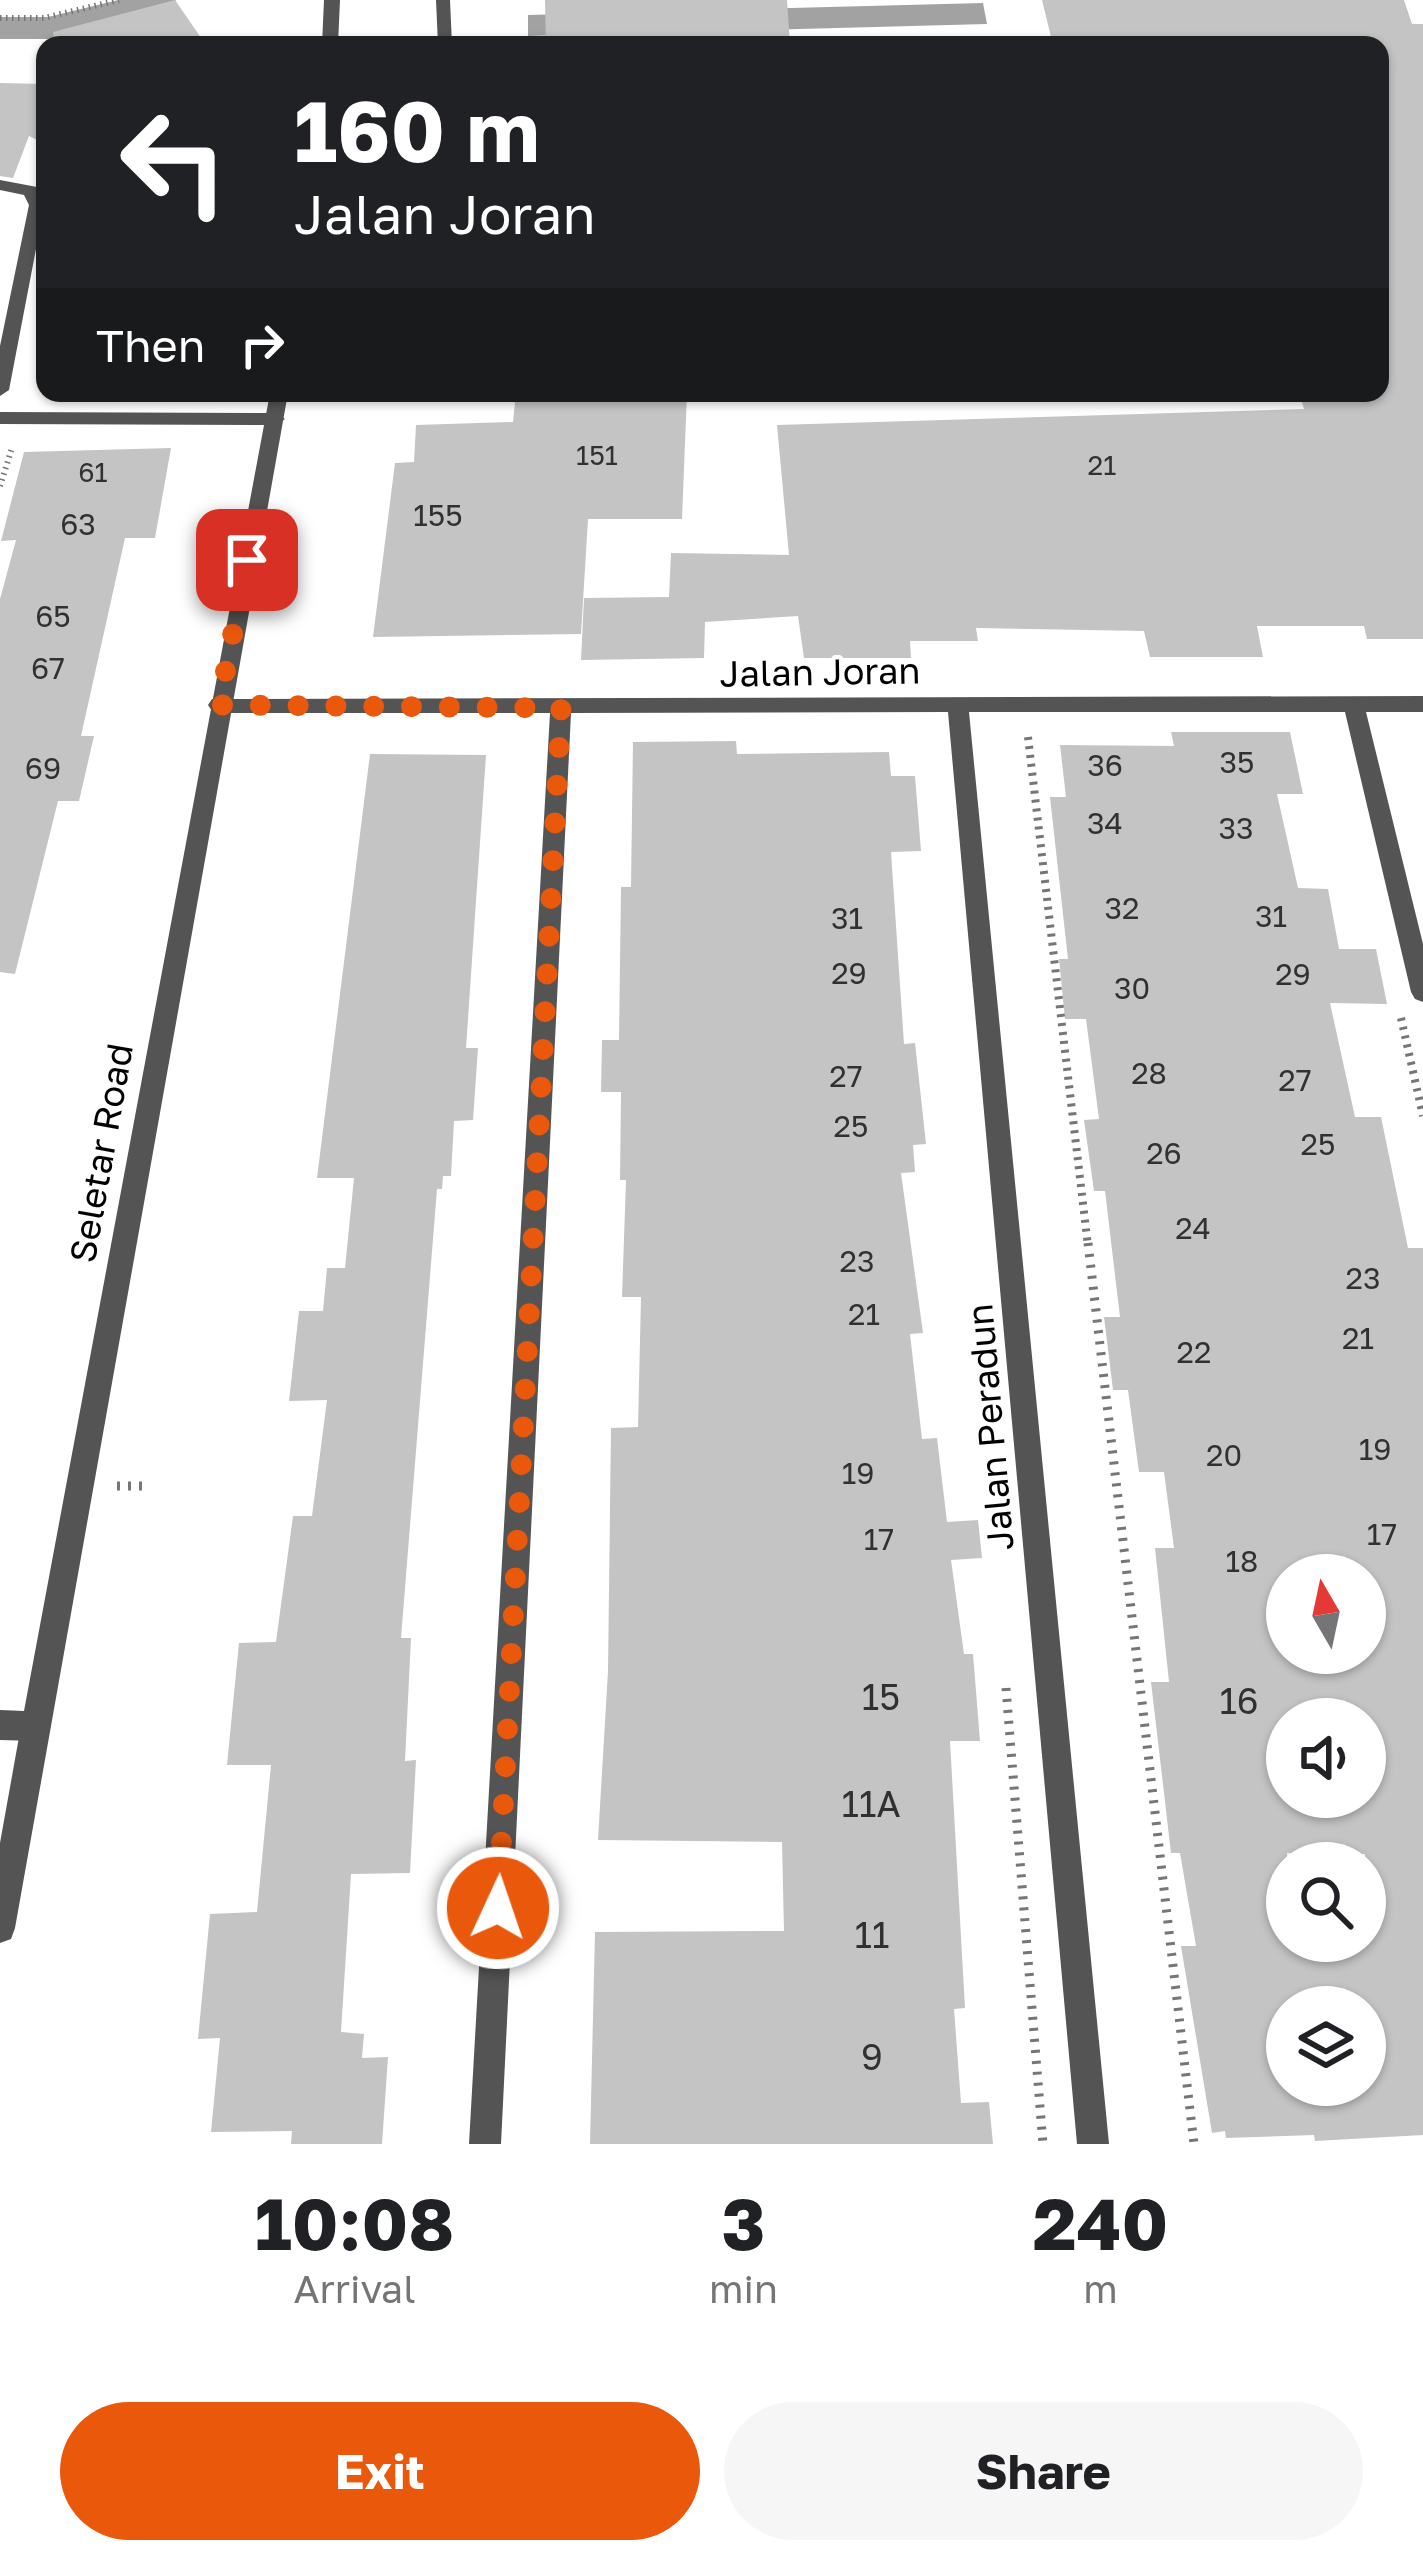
<!DOCTYPE html>
<html lang="en">
<head>
<meta charset="utf-8">
<style>
  :root { --surface:#fff; --page:#f6f6f6; --text:#202124; --muted:#757577; --accent:#ea580c }
  body { margin:0; font-family:"Golos Text",sans-serif; background:var(--page); color:var(--text); height:100vh; display:flex; flex-direction:column; font-size:45px; white-space:nowrap }
  * { box-sizing:border-box; margin:0 }
  p { font-size:39px; color:var(--muted) }
  .icon { flex:none; width:66px; height:66px; fill:none; stroke:currentColor; stroke-width:2; stroke-linecap:round; stroke-linejoin:round }
  .map { position:relative; height:2144px; overflow:hidden }
  .details { display:flex; flex-direction:column; background:var(--surface); flex:1 }
  .details>* { flex:none }
  .hud { position:absolute; left:36px; top:36px; width:1353px; height:366px; border-radius:24px; box-shadow:0 3px 9px #0004; background:#202124; color:#fff; overflow:hidden }
  .needle { width:78px; rotate:351deg }
  .controls { position:absolute; left:1266px; top:1554px; display:grid; gap:24px }
  .controls a { display:grid; place-items:center; width:120px; height:120px; border-radius:50%; background:var(--surface); box-shadow:0 3px 9px #0004; font-size:60px }
  .pin { position:absolute; display:grid; place-items:center; width:102px; height:102px; color:#fff; margin:-51px; border-radius:24px; box-shadow:0 6px 18px #0006 }
  .me { position:absolute; width:132px; margin:-66px; rotate:3deg; stroke-linejoin:round; filter:drop-shadow(0 0 9px #0008) }
  .turn { display:flex; align-items:center; gap:42px; height:252px; padding:0 60px; font-size:54px }
  .turn .icon { width:156px; height:156px; stroke-width:2.5 }
  .turn b { display:block; font-size:84px; line-height:102px }
  .then { display:flex; align-items:center; height:114px; padding:0 60px; background:#0003; gap:24px; font-size:45px }
  .eta { display:flex; justify-content:space-evenly; align-items:center; height:204px; text-align:center }
  .eta b { font-size:72px; font-weight:700; line-height:84px }
  .button { display:flex; gap:24px; margin-top:auto; padding:24px 60px }
  .button a { flex:1; height:138px; border-radius:72px; background:var(--accent); color:#fff; font-size:48px; font-weight:700; line-height:138px; text-align:center }
  .button a+a { background:var(--page); color:var(--text) }
  .map>svg:first-child { display:block }
  .water { fill:#a2a2a2 }
  .lines { fill:none; stroke-linecap:round; stroke-linejoin:round }
  .canal { fill:#a2a2a2; fill-rule:evenodd }
  .building { fill:#c4c4c4; fill-rule:evenodd }
  .path-far2 { stroke:#767676; stroke-width:6; stroke-dasharray:1.5 4.5; stroke-linecap:butt }
  .path-far1 { stroke:#767676; stroke-width:8; stroke-dasharray:3 6; stroke-linecap:butt }
  .path { stroke:#767676; stroke-width:9; stroke-dasharray:3 8; stroke-linecap:butt }
  .service { fill:#545454; fill-rule:evenodd }
  .minor { fill:#545454; fill-rule:evenodd }
  .tertiary { fill:#545454; fill-rule:evenodd }
  .route { stroke:#ea580c; stroke-width:21; stroke-dasharray:0 37.8 }
  .labels { text-anchor:middle; stroke-width:9; stroke-linejoin:round; paint-order:stroke }
  .far-number-label { font-size:27px; fill:#313131 }
  .number-label { font-size:30px; fill:#313131 }
  .street-label { font-size:36px; fill:#000; stroke:#fff }
  .near-number-label { font-size:36px; fill:#313131 }
</style>
</head>
<body>
<div class="map">
<svg width="1423" height="2144" viewBox="0 0 1423 2144">
  <rect width="100%" height="100%" fill="#fff"/>
  <path class="water" d="M 983,3 L 987,24 L 528,36 L 528,15 Z"/>
  <g class="lines">
    <path class="canal" d="M 118,0 L 176,0 L 171,7 L 48,39 L 0,39 L 0,17 L 48,17 Z"/>
  </g>
  <path class="building" d="M 175,0 L 206,45 L 55,45 L 53,32 Z
    M 545,0 L 787,0 L 790,45 L 546,45 Z
    M 1042,0 L 1404,0 L 1412,24 L 1423,24 L 1423,639 L 1367,639 L 1364,626 L 1257,626 L 1263,657 L 1150,657 L 1144,631 L 976,628 L 978,641 L 910,641 L 911,658 L 804,658 L 798,616 L 705,622 L 704,658 L 581,660 L 584,598 L 669,597 L 671,553 L 789,555 L 777,425 L 1304,409 L 1299,393 L 1380,393 L 1380,45 L 1053,45 Z
    M 0,83 L 45,84 L 45,144 L 29,136 L 13,178 L 0,176 Z
    M 516,393 L 687,393 L 682,519 L 588,519 L 581,634 L 373,637 L 395,463 L 414,462 L 416,425 L 513,422 Z
    M 171,448 L 155,538 L 125,538 L 81,736 L 94,736 L 79,801 L 58,801 L 15,974 L 0,972 L 0,599 L 16,540 L 1,541 L 24,452 Z
    M 1171,732 L 1290,732 L 1303,794 L 1277,794 L 1298,888 L 1328,889 L 1339,949 L 1376,949 L 1387,1004 L 1330,1003 L 1355,1117 L 1381,1117 L 1408,1248 L 1423,1248 L 1423,2135 L 1315,2141 L 1314,2135 L 1226,2138 L 1225,2131 L 1212,2133 L 1181,1946 L 1196,1946 L 1180,1853 L 1171,1853 L 1151,1682 L 1169,1682 L 1155,1548 L 1174,1548 L 1164,1472 L 1139,1472 L 1128,1390 L 1113,1390 L 1104,1317 L 1120,1317 L 1105,1191 L 1094,1191 L 1084,1120 L 1099,1119 L 1086,1019 L 1065,1019 L 1059,959 L 1068,959 L 1050,797 L 1066,797 L 1060,745 L 1174,746 ZM 1287,1575 L 1365,1575 L 1365,1653 L 1287,1653 ZM 1287,1719 L 1365,1719 L 1365,1797 L 1287,1797 ZM 1287,1853 L 1365,1854 L 1365,1941 L 1287,1941 ZM 1287,2007 L 1365,2007 L 1365,2085 L 1287,2085 Z
    M 736,741 L 737,754 L 889,752 L 891,776 L 915,776 L 921,851 L 891,852 L 904,1044 L 915,1043 L 926,1144 L 913,1145 L 915,1172 L 901,1173 L 923,1333 L 910,1334 L 922,1439 L 937,1438 L 947,1522 L 978,1520 L 982,1558 L 951,1560 L 964,1654 L 973,1654 L 980,1741 L 950,1741 L 965,2008 L 954,2009 L 961,2103 L 989,2102 L 993,2144 L 590,2144 L 595,1932 L 784,1931 L 782,1842 L 598,1840 L 608,1671 L 611,1428 L 638,1427 L 641,1297 L 622,1297 L 626,1180 L 620,1180 L 621,1092 L 601,1092 L 602,1040 L 619,1040 L 621,887 L 631,887 L 633,742 Z
    M 370,754 L 486,755 L 466,1048 L 478,1048 L 473,1120 L 454,1121 L 451,1176 L 443,1176 L 442,1189 L 437,1189 L 401,1638 L 411,1638 L 405,1761 L 416,1760 L 410,1873 L 351,1874 L 341,2032 L 364,2034 L 362,2058 L 388,2057 L 382,2144 L 291,2144 L 292,2131 L 211,2132 L 220,2038 L 198,2039 L 210,1914 L 257,1912 L 271,1765 L 227,1765 L 239,1643 L 276,1642 L 293,1516 L 312,1516 L 327,1400 L 289,1401 L 299,1311 L 323,1311 L 327,1268 L 345,1268 L 354,1178 L 317,1178 Z"/>
  <g class="lines">
    <path class="path-far2" d="M 0,18 L 44,18 L 119,0
      M 0,486 L 12,448"/>
    <path class="path-far1" d="M 1028,737 L 1088,1246
      M 1401,1018 L 1423,1116"/>
    <path class="path" d="M 1088,1243 L 1194,2144
      M 117,1486 L 148,1486
      M 1006,1688 L 1043,2144"/>
    <path class="service" d="M 436,0 L 450,0 L 452,45 L 438,45 Z"/>
    <path class="minor" d="M 0,180 L 37,187 L 45,202 L 9,390 L 0,396 L 0,346 L 29,205 L 24,195 L 0,190 Z
      M 0,412 L 276,413 L 285,419 L 276,425 L 0,424 Z
      M 1423,696 L 1423,712 L 1366,712 L 1423,944 L 1423,1002 L 1415,999 L 1411,992 L 1345,712 L 969,712 L 1109,2144 L 1077,2144 L 948,712 L 571,713 L 501,2144 L 469,2144 L 550,713 L 219,713 L 212,711 L 208,705 L 212,699 Z
      M 36,1711 L 46,1716 L 51,1726 L 15,1928 L 11,1939 L 0,1943 L 0,1843 L 21,1726 L 26,1716 Z"/>
    <path class="tertiary" d="M 324,0 L 340,0 L 338,45 L 322,45 Z
      M 270,393 L 288,393 L 51,1726 L 46,1736 L 36,1741 L 0,1740 L 0,1710 L 24,1711 Z"/>
  </g>
  <g class="lines">
    <path class="route" d="M 247,560 L 219,705 L 561,708 L 498,1908"/>
  </g>
  <g class="labels">
    <g class="far-number-label">
      <text x="597" y="465">151</text>
      <text x="1102" y="475">21</text>
      <text x="93" y="482">61</text>
    </g>
    <g class="number-label">
      <text x="438" y="526">155</text>
      <text x="78" y="535">63</text>
      <text x="53" y="627">65</text>
      <text x="48" y="679">67</text>
      <text x="1237" y="773">35</text>
      <text x="1105" y="776">36</text>
      <text x="43" y="779">69</text>
      <text x="1105" y="834">34</text>
      <text x="1236" y="839">33</text>
      <text x="1122" y="919">32</text>
      <text x="1271" y="927">31</text>
      <text x="847" y="929">31</text>
      <text x="849" y="984">29</text>
      <text x="1293" y="985">29</text>
      <text x="1132" y="999">30</text>
      <text x="1149" y="1084">28</text>
      <text x="846" y="1087">27</text>
      <text x="1295" y="1091">27</text>
      <text x="851" y="1137">25</text>
      <text x="1318" y="1155">25</text>
      <text x="1164" y="1164">26</text>
      <text x="1193" y="1239">24</text>
      <text x="857" y="1272">23</text>
      <text x="1363" y="1289">23</text>
      <text x="864" y="1325">21</text>
      <text x="1358" y="1349">21</text>
      <text x="1194" y="1363">22</text>
      <text x="1375" y="1460">19</text>
      <text x="1224" y="1466">20</text>
      <text x="858" y="1484">19</text>
      <text x="1382" y="1545">17</text>
      <text x="879" y="1550">17</text>
      <text x="1242" y="1572">18</text>
    </g>
    <g class="street-label">
      <text transform="translate(820 672) rotate(-1)" y="13">Jalan Joran</text>
      <text transform="translate(101 1153) rotate(-80)" y="13">Seletar Road</text>
      <text transform="translate(990 1427) rotate(-95)" y="13">Jalan Peradun</text>
    </g>
    <g class="near-number-label">
      <text x="881" y="1710">15</text>
      <text x="1239" y="1714">16</text>
      <text x="871" y="1817">11A</text>
      <text x="872" y="1948">11</text>
      <text x="872" y="2070">9</text>
    </g>
  </g>
</svg>
<div class="controls">
<a><svg class="needle" viewBox="-14 -14 28 28"><path d="M0-13l5 13h-10z" fill="#e53935"/><path d="M0 13l5-13h-10z" fill="#757577"/></svg></a>
<a><svg class="icon" aria-label="sound" viewBox="0 0 24 24"><path d="M4 9h4l5-4v14l-5-4H4zM17 9q2 3 0 6"/></svg></a>
<a><svg class="icon" aria-label="search" viewBox="0 0 24 24"><circle cx="10" cy="10" r="6"/><path d="M15 15l6 6"/></svg></a>
<a><svg class="icon" aria-label="layers" viewBox="0 0 24 24"><path d="M12 4l9 5-9 5-9-5zM3 14l9 5 9-5"/></svg></a>
</div>
<div class="pin" style="left:247px;top:560px;background:#d93025"><svg class="icon" aria-label="arrive" viewBox="0 0 24 24"><path d="M6 21V4h12l-3 4 3 4H6"/></svg></div>
<svg class="me" style="left:498px;top:1908px" viewBox="-20 -20 40 40"><circle r="17" fill="#ea580c" stroke="#fff" stroke-width="3"/><path d="M0-11L8 9 0 5-8 9z" fill="#fff"/></svg>
<div class="hud">
<div class="turn"><svg class="icon" aria-label="left" viewBox="0 0 24 24"><path d="M17 20v-9H6M10 6l-5 5 5 5"/></svg><div><b>160 m</b>Jalan Joran</div></div>
<div class="then">Then<svg class="icon" aria-label="right" viewBox="0 0 24 24"><path d="M7 20v-9h11M14 6l5 5-5 5"/></svg></div>
</div>
</div>
<section class="details">
<div class="eta">
<div><b>10:08</b><p>Arrival</p></div>
<div><b>3</b><p>min</p></div>
<div><b>240</b><p>m</p></div>
</div>
<div class="button"><a>Exit</a><a>Share</a></div>
</section>
</body>
</html>
